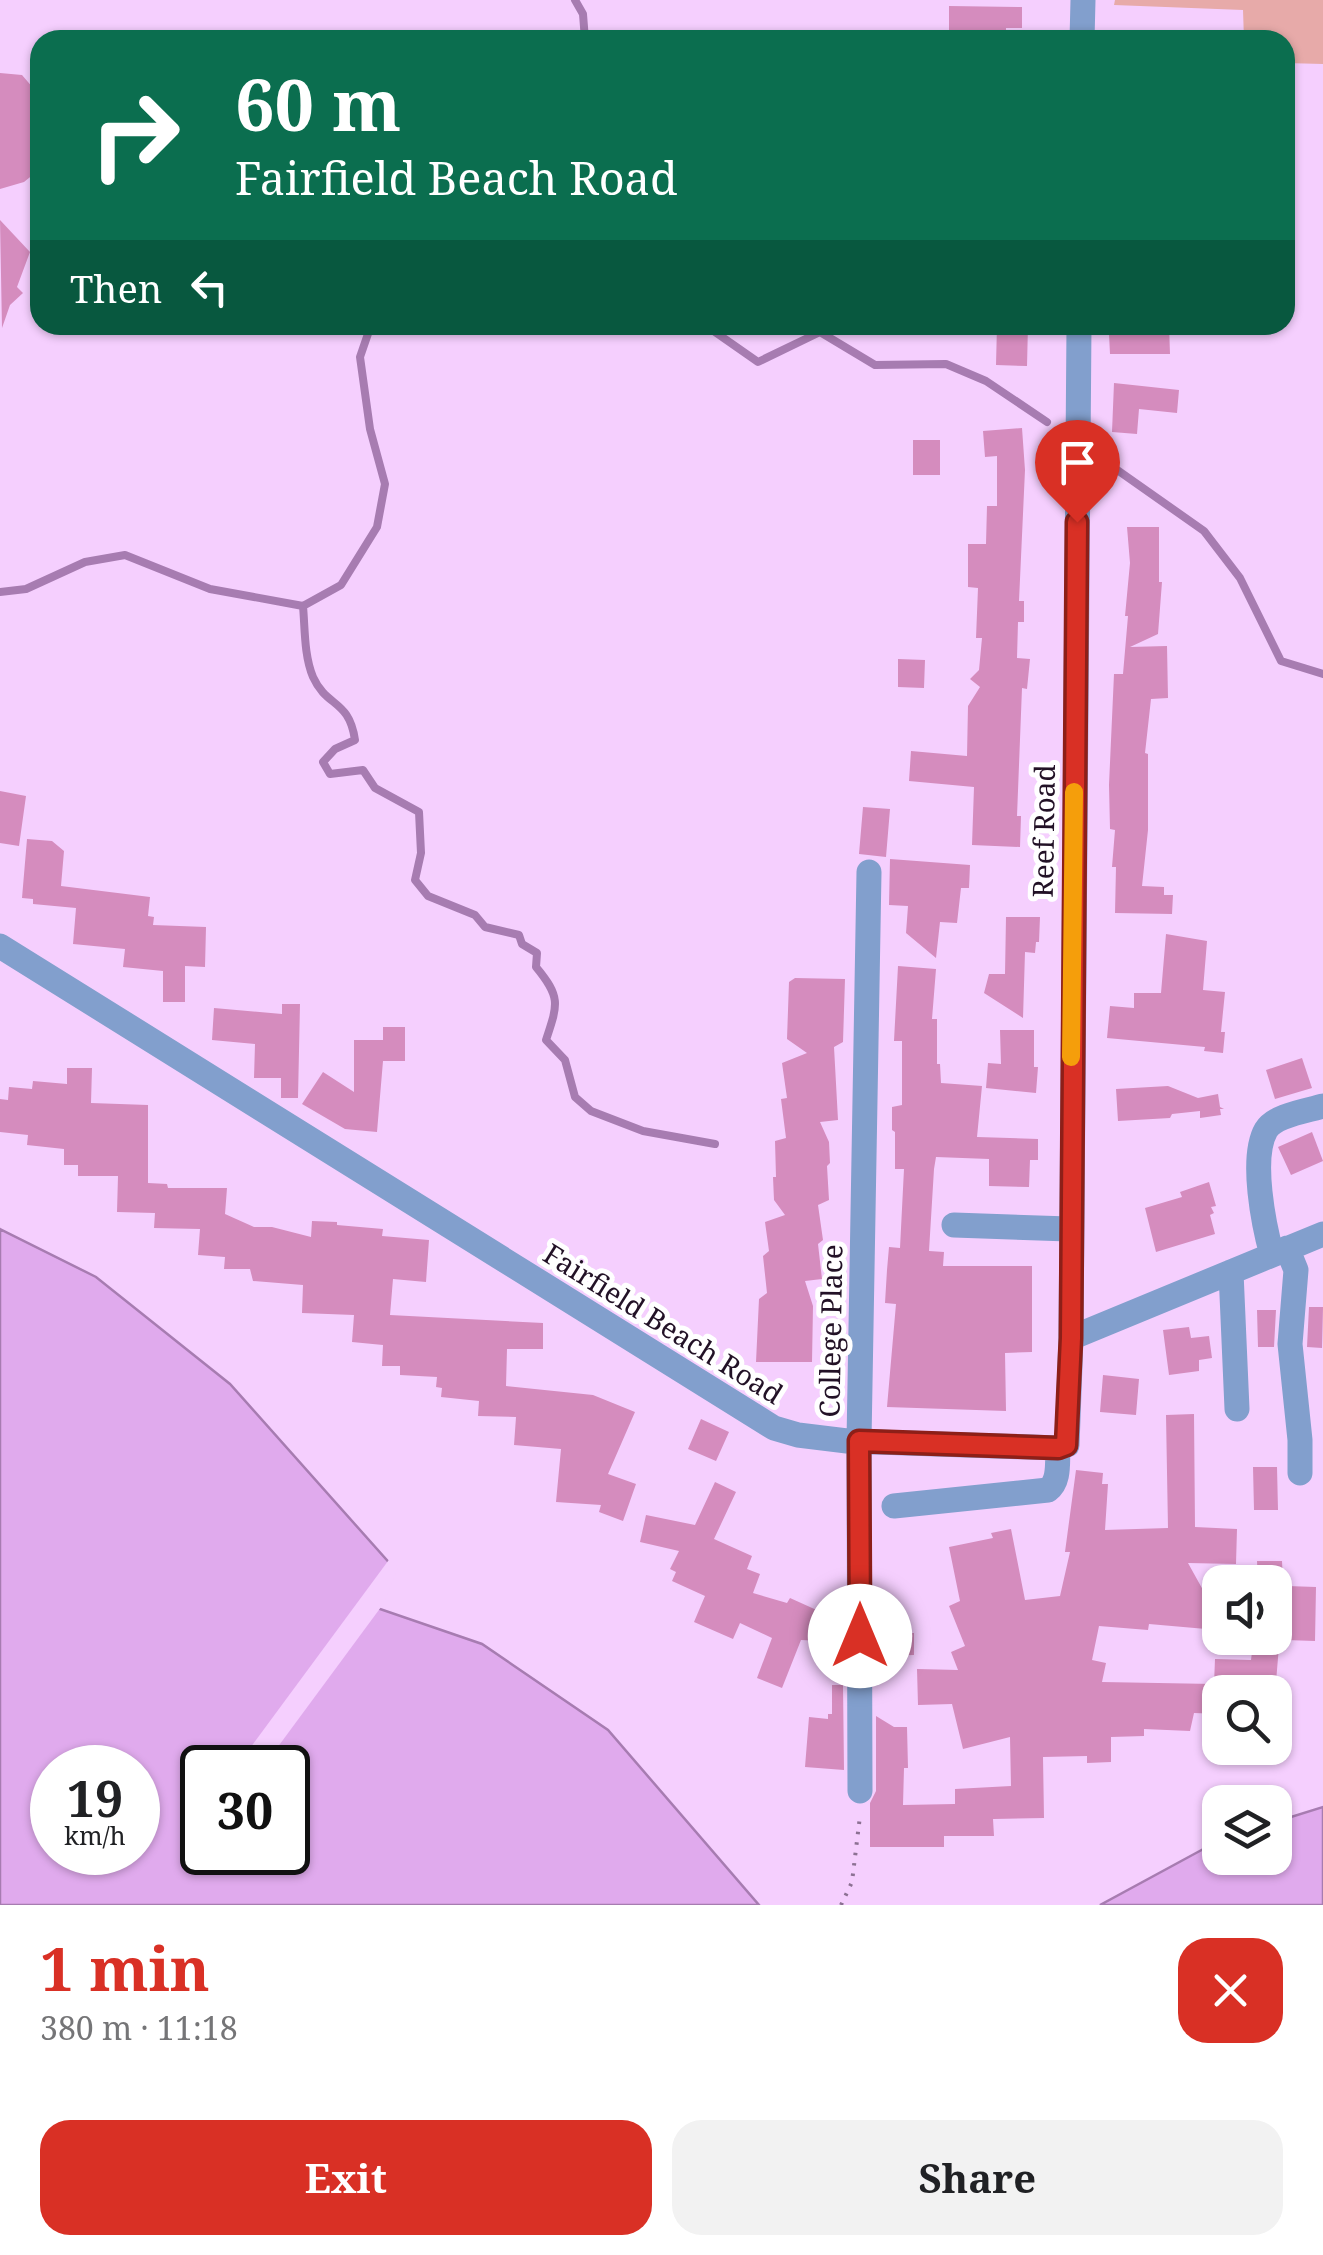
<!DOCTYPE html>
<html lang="en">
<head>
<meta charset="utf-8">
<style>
  :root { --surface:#fff; --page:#f2f2f2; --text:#202124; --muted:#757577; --accent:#d93025 }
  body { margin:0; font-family:"Noto Serif",serif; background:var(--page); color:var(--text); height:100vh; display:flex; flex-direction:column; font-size:38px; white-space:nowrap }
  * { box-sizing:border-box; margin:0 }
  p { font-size:32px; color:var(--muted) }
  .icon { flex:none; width:55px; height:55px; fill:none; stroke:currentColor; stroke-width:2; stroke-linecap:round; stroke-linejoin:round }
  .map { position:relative; height:1905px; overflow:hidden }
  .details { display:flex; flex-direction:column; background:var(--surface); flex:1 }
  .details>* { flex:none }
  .top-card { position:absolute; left:30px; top:30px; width:1265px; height:305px; border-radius:30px; box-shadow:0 2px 8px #0004; background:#0b6e4f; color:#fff; overflow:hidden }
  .controls { position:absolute; left:1202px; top:1565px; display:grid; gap:20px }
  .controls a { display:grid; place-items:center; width:90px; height:90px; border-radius:20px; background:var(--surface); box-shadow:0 2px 8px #0004; font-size:50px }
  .speed { position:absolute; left:30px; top:1745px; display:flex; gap:20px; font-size:50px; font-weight:700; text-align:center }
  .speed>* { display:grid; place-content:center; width:130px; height:130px; border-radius:50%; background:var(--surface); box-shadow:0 2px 8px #0004; line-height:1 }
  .speed small { font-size:25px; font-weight:400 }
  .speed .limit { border:5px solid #111; border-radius:15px; background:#fff; color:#111 }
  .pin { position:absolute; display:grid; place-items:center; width:85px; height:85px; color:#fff; margin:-102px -42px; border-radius:50% 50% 50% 0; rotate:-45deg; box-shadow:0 0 10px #0007 }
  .pin .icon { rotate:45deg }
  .me { position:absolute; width:110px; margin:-55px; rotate:0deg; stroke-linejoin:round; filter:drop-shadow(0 0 8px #0008) }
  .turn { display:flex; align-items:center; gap:35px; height:210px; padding:0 40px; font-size:45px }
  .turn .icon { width:130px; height:130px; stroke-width:2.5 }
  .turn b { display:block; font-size:70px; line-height:85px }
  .then { display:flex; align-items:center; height:95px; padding:0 40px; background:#0003; gap:20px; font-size:38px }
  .round { display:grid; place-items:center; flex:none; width:105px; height:105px; border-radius:30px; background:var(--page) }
  .head { display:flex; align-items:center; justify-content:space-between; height:170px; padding:0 40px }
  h1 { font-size:60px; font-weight:700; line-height:75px; color:var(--accent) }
  .button { display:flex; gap:20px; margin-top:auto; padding:20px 40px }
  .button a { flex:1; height:115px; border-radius:30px; background:var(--accent); color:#fff; font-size:40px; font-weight:700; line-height:115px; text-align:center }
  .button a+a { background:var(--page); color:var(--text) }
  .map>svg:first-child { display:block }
  .green { fill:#e7aaa9 }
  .water { fill:#e0aaed; stroke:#a77cb1; stroke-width:2.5; fill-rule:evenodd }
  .pier { fill:#f5cffe }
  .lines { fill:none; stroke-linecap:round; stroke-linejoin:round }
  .stream { stroke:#a77cb1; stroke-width:8 }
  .building { fill:#d58cbe }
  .path { stroke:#8c7193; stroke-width:4; stroke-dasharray:2.5 8; stroke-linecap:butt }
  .minor { stroke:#829fcd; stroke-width:25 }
  .route-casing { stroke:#8d1f18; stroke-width:25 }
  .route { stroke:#d93025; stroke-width:18 }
  .slow { stroke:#f59e0b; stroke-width:18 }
  .labels { text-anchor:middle; stroke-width:10; stroke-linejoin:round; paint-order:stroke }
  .street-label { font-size:28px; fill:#221126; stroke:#fff }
</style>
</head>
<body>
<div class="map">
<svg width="1323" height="1905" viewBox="0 0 1323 1905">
  <rect width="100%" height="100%" fill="#f5cffe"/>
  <path class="green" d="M 1115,0 L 1323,0 L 1323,64 L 1285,63 L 1285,40 L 1244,40 L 1243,10 L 1114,5 Z"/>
  <path class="water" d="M 0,1229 L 96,1277 L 230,1384 L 393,1567 L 377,1608 L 482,1644 L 608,1730 L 759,1905 L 0,1905 ZM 52,1768 L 138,1768 L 138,1852 L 52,1852 ZM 202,1768 L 288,1768 L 288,1852 L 202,1852 Z
    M 1323,1807 L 1323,1905 L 1100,1905 L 1220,1840 L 1220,1858 L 1275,1858 L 1275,1822 Z"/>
  <path class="pier" d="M 391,1557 L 398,1568 L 384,1603 L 263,1767 L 254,1767 L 242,1759 Z"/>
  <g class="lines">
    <path class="stream" d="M 575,0 L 583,14 L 585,40
      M 705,325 L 758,362 L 820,332 L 875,365 L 946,364 L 986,381 L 1047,422
      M 1113,467 L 1204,531 L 1240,578 L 1281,661 L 1323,674
      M 0,592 L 26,589 L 85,562 L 125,555 L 210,589 L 303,606 L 341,585 L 377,527 L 385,484 L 370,429 L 360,357 L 371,325
      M 303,606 C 305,628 304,656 313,677 C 327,708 349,699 355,740 L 335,749 L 323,762 L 330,774 L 363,770 L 375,788 L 419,812 L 421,853 L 415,880 L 428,896 L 475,915 L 485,927 L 519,935 L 522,944 L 537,953 L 536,967 C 561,997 558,1004 546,1040 L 565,1060 L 575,1097 L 591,1111 L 643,1131 L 715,1144"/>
  </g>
  <path class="building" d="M 949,6 L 1022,7 L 1022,28 L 1006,28 L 1006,40 L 949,40 Z
    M 0,73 L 22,75 L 40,96 L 40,169 L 24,182 L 0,189 Z
    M 0,220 L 30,252 L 17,287 L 23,293 L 10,305 L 2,328 Z
    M 997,325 L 1028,325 L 1027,366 L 996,365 Z
    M 1114,325 L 1169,325 L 1170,354 L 1110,354 L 1109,334 L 1114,334 Z
    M 1114,383 L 1179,390 L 1177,413 L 1139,409 L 1137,434 L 1112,432 Z
    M 1022,428 L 1025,470 L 1019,601 L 1024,601 L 1024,622 L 1018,622 L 1017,658 L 1030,659 L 1027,689 L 1022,688 L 1017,816 L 1021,816 L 1020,847 L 972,845 L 974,787 L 909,781 L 911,751 L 967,756 L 968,706 L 980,687 L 970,679 L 979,670 L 982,638 L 976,638 L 978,588 L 968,587 L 968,544 L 986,544 L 987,506 L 997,506 L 997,456 L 985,457 L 983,431 Z
    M 913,440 L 940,440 L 940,475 L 913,475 Z
    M 1127,527 L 1159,527 L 1159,582 L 1162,582 L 1158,634 L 1130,647 L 1167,646 L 1168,698 L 1151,699 L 1145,753 L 1148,754 L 1148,830 L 1142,886 L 1164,887 L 1164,895 L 1173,895 L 1172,914 L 1115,913 L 1116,867 L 1112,867 L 1115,830 L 1110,829 L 1109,785 L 1114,674 L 1123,674 L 1128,616 L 1125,616 L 1130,563 Z
    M 898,659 L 925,660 L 924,688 L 898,687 Z
    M 0,791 L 26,796 L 19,846 L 0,843 Z
    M 863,807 L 890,809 L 886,857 L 859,854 Z
    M 27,839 L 52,841 L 64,851 L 61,886 L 150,897 L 148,916 L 154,917 L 153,925 L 206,927 L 205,967 L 185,966 L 185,1002 L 163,1002 L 163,971 L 123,967 L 125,949 L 73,944 L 76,908 L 33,904 L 33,899 L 22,898 Z
    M 890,859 L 970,865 L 969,888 L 961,888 L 957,923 L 940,922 L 936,958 L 906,933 L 908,906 L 889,905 Z
    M 1006,917 L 1040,917 L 1039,942 L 1036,942 L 1035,953 L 1025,952 L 1023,1018 L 984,993 L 989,974 L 1005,974 Z
    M 1166,934 L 1207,941 L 1203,990 L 1225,992 L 1221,1032 L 1225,1032 L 1223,1053 L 1204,1051 L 1205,1047 L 1107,1038 L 1110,1006 L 1134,1008 L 1134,993 L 1161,993 Z
    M 898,966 L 936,969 L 932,1019 L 937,1019 L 937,1064 L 940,1064 L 941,1083 L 982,1086 L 977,1137 L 1038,1139 L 1038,1160 L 1030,1160 L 1029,1187 L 989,1186 L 989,1159 L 936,1157 L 934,1169 L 929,1251 L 944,1252 L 943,1266 L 1032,1266 L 1032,1352 L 1005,1353 L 1006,1411 L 887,1407 L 896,1304 L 885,1303 L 887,1270 L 889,1247 L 900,1248 L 904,1169 L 895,1169 L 895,1132 L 892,1130 L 892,1107 L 902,1105 L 902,1041 L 894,1041 Z
    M 795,978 L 845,979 L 843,1042 L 834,1047 L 838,1120 L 820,1122 L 829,1142 L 830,1163 L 827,1166 L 829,1200 L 818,1205 L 823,1240 L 818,1244 L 822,1279 L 805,1281 L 813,1306 L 812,1362 L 756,1362 L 759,1299 L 767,1293 L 763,1256 L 769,1251 L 765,1222 L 785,1215 L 774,1200 L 773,1177 L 776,1177 L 775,1141 L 786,1138 L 781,1099 L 787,1098 L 782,1063 L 807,1053 L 787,1039 L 789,982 Z
    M 282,1004 L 300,1004 L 298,1098 L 281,1098 L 281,1078 L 254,1078 L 255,1044 L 212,1040 L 214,1008 L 282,1014 Z
    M 383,1027 L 405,1027 L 405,1061 L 383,1061 L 377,1132 L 345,1129 L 302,1104 L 323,1072 L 354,1092 L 354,1040 L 383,1040 Z
    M 1000,1030 L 1034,1030 L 1034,1067 L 1038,1067 L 1036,1093 L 986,1088 L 988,1063 L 1001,1064 Z
    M 1302,1058 L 1312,1088 L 1275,1099 L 1266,1070 Z
    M 67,1068 L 92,1068 L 91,1103 L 148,1105 L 148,1183 L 167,1184 L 168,1188 L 227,1188 L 225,1214 L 254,1227 L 272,1227 L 311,1237 L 312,1221 L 337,1222 L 337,1225 L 383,1229 L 382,1236 L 429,1240 L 426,1282 L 393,1279 L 390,1315 L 543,1323 L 543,1349 L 507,1349 L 506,1386 L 593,1395 L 635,1412 L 608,1474 L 636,1484 L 623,1521 L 599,1512 L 601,1505 L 556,1502 L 561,1449 L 514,1445 L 516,1417 L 478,1416 L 479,1401 L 441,1397 L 442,1388 L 436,1387 L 437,1377 L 400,1375 L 400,1366 L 382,1366 L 383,1345 L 352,1342 L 354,1315 L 302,1313 L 303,1285 L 253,1281 L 250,1269 L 224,1269 L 225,1257 L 198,1255 L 200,1229 L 154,1228 L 155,1213 L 117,1212 L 118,1176 L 78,1176 L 78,1165 L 64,1165 L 64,1149 L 27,1145 L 28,1135 L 0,1132 L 0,1099 L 8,1100 L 9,1087 L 32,1089 L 33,1081 L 67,1084 Z
    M 1168,1086 L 1198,1098 L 1218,1094 L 1220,1107 L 1224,1109 L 1220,1109 L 1221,1115 L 1200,1118 L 1200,1111 L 1172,1114 L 1170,1118 L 1118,1121 L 1116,1089 Z
    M 1312,1132 L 1323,1161 L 1291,1175 L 1278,1147 Z
    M 1209,1182 L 1216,1206 L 1211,1207 L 1214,1213 L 1210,1215 L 1215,1234 L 1156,1252 L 1145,1208 L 1182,1197 L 1180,1192 Z
    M 1309,1307 L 1323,1307 L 1322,1348 L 1307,1347 Z
    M 1257,1310 L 1276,1310 L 1274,1347 L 1258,1347 Z
    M 1189,1327 L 1191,1338 L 1209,1336 L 1212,1358 L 1199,1360 L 1199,1371 L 1169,1375 L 1163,1330 Z
    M 1103,1375 L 1139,1379 L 1136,1415 L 1100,1412 Z
    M 1194,1414 L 1195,1527 L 1237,1529 L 1236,1564 L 1188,1563 L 1208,1599 L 1206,1629 L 1149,1624 L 1148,1630 L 1099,1626 L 1092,1660 L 1106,1663 L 1102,1682 L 1214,1684 L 1215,1659 L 1251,1660 L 1253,1644 L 1279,1646 L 1276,1682 L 1241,1679 L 1240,1692 L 1220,1692 L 1220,1714 L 1194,1713 L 1190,1731 L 1144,1729 L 1144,1736 L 1111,1737 L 1111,1762 L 1087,1763 L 1087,1756 L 1043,1757 L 1044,1818 L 993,1819 L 994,1836 L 944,1836 L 944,1847 L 870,1847 L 870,1803 L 876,1791 L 876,1716 L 894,1727 L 907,1727 L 908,1768 L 904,1768 L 903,1805 L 955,1804 L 955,1789 L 1011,1786 L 1010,1737 L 963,1749 L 952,1704 L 918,1705 L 917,1669 L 958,1670 L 951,1652 L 965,1646 L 949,1606 L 960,1601 L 949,1547 L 993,1538 L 991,1533 L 1011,1529 L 1025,1600 L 1060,1596 L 1070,1552 L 1065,1552 L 1076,1470 L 1103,1473 L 1102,1484 L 1108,1484 L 1105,1530 L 1168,1528 L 1166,1415 Z
    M 701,1419 L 729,1432 L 716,1461 L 688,1449 Z
    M 1253,1467 L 1277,1467 L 1278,1510 L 1254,1510 Z
    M 715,1482 L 736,1492 L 714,1539 L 752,1556 L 747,1569 L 760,1574 L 753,1593 L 787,1603 L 790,1598 L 821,1612 L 843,1612 L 843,1642 L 801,1640 L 782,1688 L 757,1678 L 772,1638 L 740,1623 L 733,1639 L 694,1622 L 705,1596 L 672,1581 L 676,1572 L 670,1569 L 679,1551 L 640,1542 L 646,1515 L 695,1525 Z
    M 1257,1561 L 1282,1561 L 1283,1582 L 1258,1582 Z
    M 1287,1586 L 1316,1587 L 1315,1641 L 1286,1640 Z
    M 876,1623 L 910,1624 L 910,1633 L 914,1633 L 914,1655 L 876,1656 Z
    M 832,1685 L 843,1685 L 844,1770 L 805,1767 L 809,1717 L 828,1719 L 828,1714 L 832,1714 Z"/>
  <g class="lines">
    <path class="path" d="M 841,1905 L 852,1882 L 860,1816"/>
    <path class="minor" d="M 1082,40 L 1083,0
      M 0,946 L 774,1428 L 798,1435 L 847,1441 L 1058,1448 L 1067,1445 L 1071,1338 L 1079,325
      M 954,1225 L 1069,1229
      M 1287,1248 L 1296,1270 L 1290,1344 L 1300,1440 L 1300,1473
      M 1272,1255 C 1264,1226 1250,1158 1266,1130 C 1275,1115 1307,1111 1323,1106
      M 1231,1272 L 1237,1409
      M 1071,1338 L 1323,1234
      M 894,1506 L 1048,1490 C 1060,1481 1057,1462 1058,1448
      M 860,1791 L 859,1441 L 869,872"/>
  </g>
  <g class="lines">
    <defs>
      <path id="route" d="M 860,1636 L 859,1441 L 1058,1448 L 1066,1445 L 1071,1338 L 1077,522"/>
    </defs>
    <use href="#route" class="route-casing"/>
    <use href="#route" class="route"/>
    <path class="slow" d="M 1071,1057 L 1074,792"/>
  </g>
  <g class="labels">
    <g class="street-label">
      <text transform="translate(1044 831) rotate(-89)" y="10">Reef Road</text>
      <text transform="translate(663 1324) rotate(32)" y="10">Fairfield Beach Road</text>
      <text transform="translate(831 1331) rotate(-89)" y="10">College Place</text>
    </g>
  </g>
</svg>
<div class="controls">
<a><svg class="icon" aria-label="sound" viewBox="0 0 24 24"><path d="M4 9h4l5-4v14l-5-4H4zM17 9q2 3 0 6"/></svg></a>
<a><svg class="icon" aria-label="search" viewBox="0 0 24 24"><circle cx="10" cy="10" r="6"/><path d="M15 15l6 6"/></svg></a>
<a><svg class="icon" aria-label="layers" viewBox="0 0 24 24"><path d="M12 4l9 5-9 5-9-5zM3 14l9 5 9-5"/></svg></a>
</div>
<div class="speed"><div>19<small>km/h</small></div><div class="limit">30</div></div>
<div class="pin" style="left:1077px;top:522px;background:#d93025"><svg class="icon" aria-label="arrive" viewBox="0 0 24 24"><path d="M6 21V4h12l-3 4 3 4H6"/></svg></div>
<svg class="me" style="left:860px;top:1636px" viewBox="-20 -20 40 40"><circle r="19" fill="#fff"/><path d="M0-13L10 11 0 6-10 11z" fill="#d93025"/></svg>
<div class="top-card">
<div class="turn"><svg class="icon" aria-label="right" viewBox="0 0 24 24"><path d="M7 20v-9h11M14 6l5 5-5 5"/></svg><div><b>60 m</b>Fairfield Beach Road</div></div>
<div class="then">Then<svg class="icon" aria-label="left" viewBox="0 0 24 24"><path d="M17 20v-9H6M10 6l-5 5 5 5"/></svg></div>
</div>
</div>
<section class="details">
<div class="head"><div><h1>1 min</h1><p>380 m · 11:18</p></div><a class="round" style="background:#d93025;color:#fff"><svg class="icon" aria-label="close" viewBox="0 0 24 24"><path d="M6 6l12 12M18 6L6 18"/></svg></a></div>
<div class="button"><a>Exit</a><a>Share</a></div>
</section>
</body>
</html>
